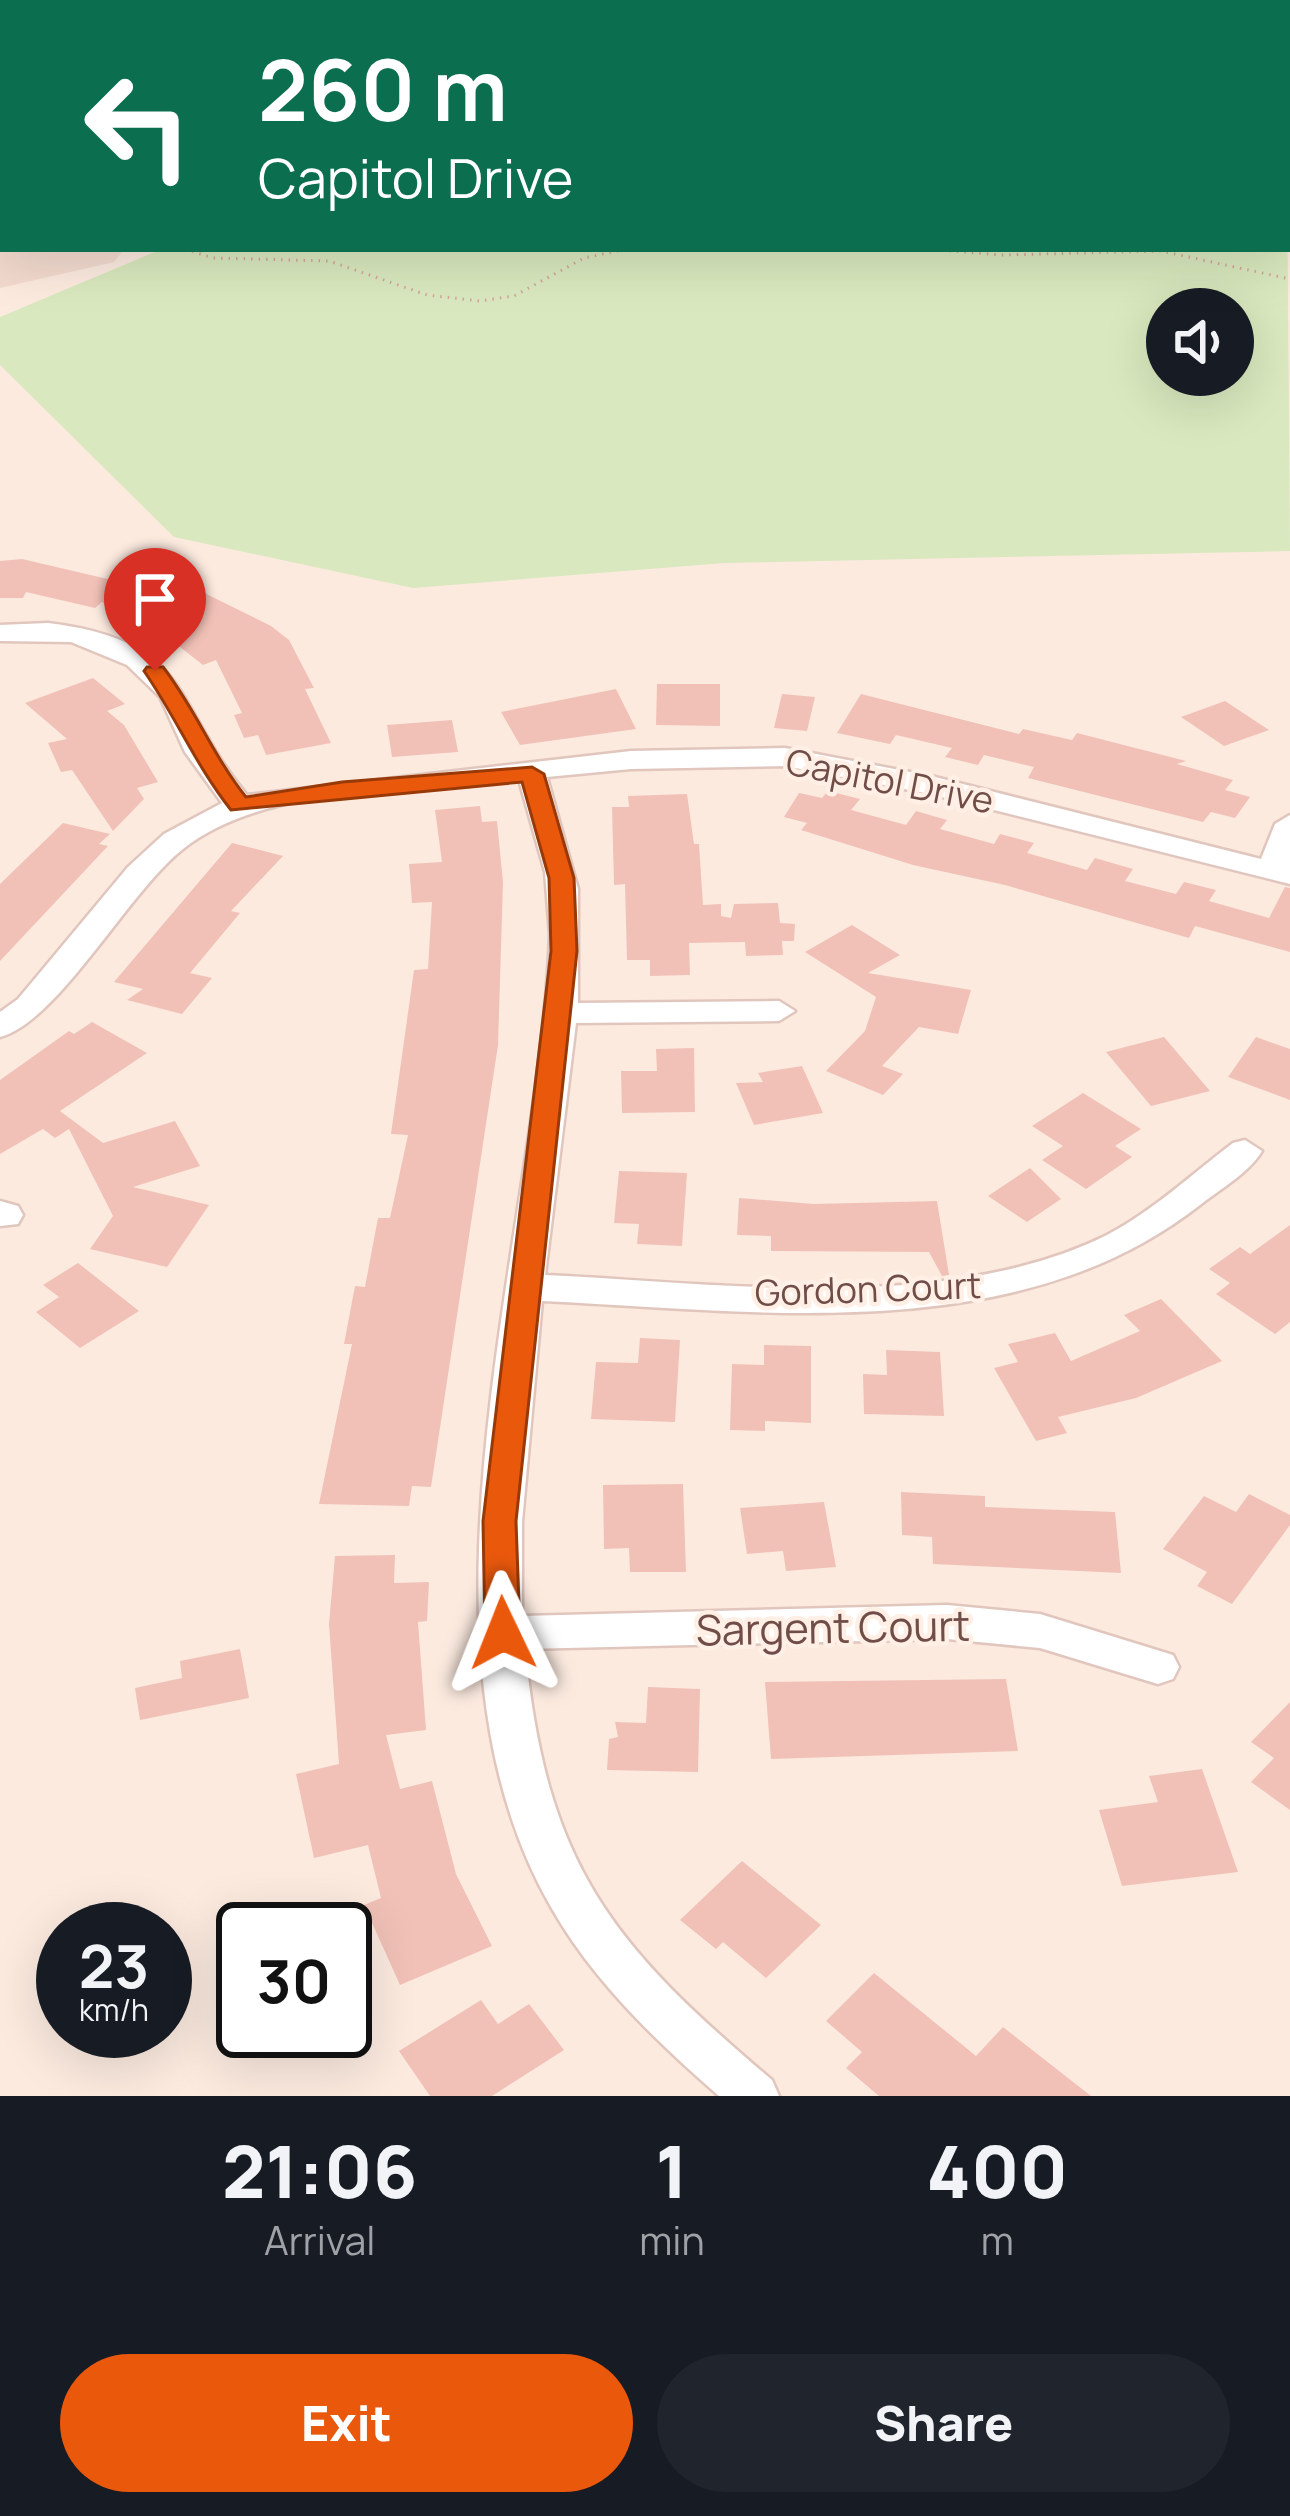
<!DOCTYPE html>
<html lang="en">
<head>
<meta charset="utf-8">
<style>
  :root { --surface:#171b24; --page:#20242c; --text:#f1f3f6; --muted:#9ea1a6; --accent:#ea580c }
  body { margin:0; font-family:Manrope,sans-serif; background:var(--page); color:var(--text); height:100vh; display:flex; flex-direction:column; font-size:45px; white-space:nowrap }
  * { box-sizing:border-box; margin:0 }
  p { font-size:39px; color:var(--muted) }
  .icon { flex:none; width:66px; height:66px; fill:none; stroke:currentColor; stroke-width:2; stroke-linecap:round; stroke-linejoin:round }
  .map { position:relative; height:2096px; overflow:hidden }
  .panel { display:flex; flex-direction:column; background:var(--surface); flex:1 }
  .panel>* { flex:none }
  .top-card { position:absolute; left:0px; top:0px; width:1290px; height:252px; box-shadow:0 12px 48px #0002; background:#0b6e4f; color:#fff; overflow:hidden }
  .buttons { position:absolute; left:1146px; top:288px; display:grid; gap:24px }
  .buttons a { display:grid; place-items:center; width:108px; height:108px; border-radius:50%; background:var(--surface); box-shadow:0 12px 48px #0002; font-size:60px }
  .speed { position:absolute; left:36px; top:1902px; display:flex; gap:24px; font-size:60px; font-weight:700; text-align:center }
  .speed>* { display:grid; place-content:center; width:156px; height:156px; border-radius:50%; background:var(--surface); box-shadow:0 12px 48px #0002; line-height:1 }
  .speed small { font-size:30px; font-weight:400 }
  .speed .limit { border:6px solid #111; border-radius:18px; background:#fff; color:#111 }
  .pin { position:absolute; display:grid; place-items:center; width:102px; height:102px; color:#fff; margin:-123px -51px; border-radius:50% 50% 50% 0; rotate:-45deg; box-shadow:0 0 12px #0007 }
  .pin .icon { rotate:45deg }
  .me { position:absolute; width:132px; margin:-66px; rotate:358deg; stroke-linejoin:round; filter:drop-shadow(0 0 9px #0008) }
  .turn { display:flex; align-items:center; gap:42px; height:252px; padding:0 60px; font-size:54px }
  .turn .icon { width:156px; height:156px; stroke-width:2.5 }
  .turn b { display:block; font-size:84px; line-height:102px }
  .eta { display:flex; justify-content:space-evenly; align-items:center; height:204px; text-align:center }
  .eta b { font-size:72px; font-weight:800; line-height:84px }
  .button { display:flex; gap:24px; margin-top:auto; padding:24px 60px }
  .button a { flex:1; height:138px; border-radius:72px; background:var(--accent); color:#fff; font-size:48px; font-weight:800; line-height:138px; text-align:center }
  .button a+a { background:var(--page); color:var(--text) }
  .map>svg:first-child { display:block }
  .residential { fill:#f3dace }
  .green { fill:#d9e8be; fill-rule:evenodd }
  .building { fill:#f1c1b7 }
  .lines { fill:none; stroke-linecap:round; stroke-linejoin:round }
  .service-casing { stroke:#e1c6be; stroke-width:5 }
  .minor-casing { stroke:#e1c6be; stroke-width:5 }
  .motorway-casing { stroke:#d4cac8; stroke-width:4 }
  .path { stroke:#d5a49b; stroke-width:3; stroke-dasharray:1.5 6; stroke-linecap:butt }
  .service { fill:#fff; fill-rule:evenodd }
  .minor { fill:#fff; fill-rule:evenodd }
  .motorway { fill:#f69996; fill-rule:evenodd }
  .route { fill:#ea580c; stroke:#983908; stroke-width:3 }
  .labels { text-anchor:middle; stroke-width:9; stroke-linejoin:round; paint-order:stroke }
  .street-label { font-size:36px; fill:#714d47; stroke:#ffefe5 }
  .near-street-label { font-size:42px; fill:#714d47; stroke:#ffefe5 }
</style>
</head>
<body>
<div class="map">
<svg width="1290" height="2096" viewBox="0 0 1290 2096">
  <rect width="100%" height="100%" fill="#fceadf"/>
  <path class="residential" d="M 0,115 L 3,249 L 124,249 L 114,262 L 0,288 Z"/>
  <path class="green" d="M 0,0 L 1290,0 L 1290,149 L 1287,3 L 3,3 L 3,30 Z
    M 1287,173 L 1290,551 L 724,563 L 413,588 L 174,537 L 0,365 L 0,317 L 162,249 L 1287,249 ZM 1167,309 L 1233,309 L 1233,375 L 1167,375 Z"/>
  <path class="building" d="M 22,559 L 146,588 L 170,576 L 271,626 L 289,640 L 314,688 L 305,689 L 331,743 L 266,755 L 258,735 L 244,738 L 234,715 L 242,713 L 216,660 L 203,665 L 162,633 L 102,602 L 95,608 L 26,592 L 23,598 L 0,598 L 0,561 Z
    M 93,678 L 125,704 L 107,711 L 124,725 L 158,782 L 137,788 L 144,799 L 113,831 L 72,770 L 61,772 L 48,743 L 67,739 L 25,703 Z
    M 657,684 L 720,684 L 720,726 L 656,725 Z
    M 616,689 L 636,729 L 520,745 L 501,712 Z
    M 782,694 L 815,697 L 807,731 L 774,728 Z
    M 861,694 L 1019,734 L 1023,729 L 1072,740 L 1077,733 L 1186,761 L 1177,764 L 1233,780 L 1225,790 L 1250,797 L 1235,818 L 1211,812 L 1203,822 L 1028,778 L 1034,767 L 984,755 L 978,765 L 945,757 L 952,748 L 896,735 L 890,744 L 837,733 Z
    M 1225,701 L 1269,730 L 1224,746 L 1181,717 Z
    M 452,720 L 458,752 L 392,757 L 387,725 Z
    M 828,791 L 860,799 L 851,810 L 906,825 L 916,811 L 947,820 L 940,829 L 994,844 L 1000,834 L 1034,843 L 1027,853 L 1087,870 L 1095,858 L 1133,869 L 1125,881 L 1176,894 L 1184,882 L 1216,890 L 1209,901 L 1269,918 L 1285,887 L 1290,888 L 1290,952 L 1195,926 L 1189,938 L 1005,885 L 913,865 L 801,830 L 807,823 L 784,817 L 799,793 L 822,798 Z
    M 687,794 L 694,844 L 699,844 L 703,905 L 721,904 L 721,916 L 731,918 L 734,904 L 778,903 L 780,923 L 795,924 L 794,941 L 782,941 L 783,955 L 746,956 L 745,942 L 689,943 L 690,975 L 650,976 L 650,960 L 627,960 L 625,884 L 614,885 L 612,807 L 629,807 L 628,796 Z
    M 480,806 L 482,822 L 497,821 L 503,882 L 498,1045 L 431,1487 L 412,1486 L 409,1506 L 319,1504 L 352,1344 L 344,1344 L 355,1286 L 365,1287 L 378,1218 L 390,1218 L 408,1135 L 391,1134 L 414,970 L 428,969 L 432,902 L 412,903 L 409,864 L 442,862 L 435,810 Z
    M 63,823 L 110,834 L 99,844 L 108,846 L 0,961 L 0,884 Z
    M 232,843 L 283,856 L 231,911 L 240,913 L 190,973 L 212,978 L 182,1014 L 127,1000 L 143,989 L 114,982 Z
    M 852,925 L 900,955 L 868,973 L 971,990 L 958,1034 L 919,1027 L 882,1066 L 903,1074 L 883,1095 L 826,1071 L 865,1031 L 876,997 L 805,952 Z
    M 92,1022 L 147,1053 L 60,1111 L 103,1143 L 175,1121 L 200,1166 L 133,1187 L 209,1205 L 167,1267 L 90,1249 L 113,1216 L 69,1129 L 55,1138 L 43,1129 L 0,1154 L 0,1080 L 69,1031 L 74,1034 Z
    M 1164,1037 L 1210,1091 L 1151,1106 L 1106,1052 Z
    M 1256,1037 L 1290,1049 L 1290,1100 L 1228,1077 Z
    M 694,1048 L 695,1112 L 622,1113 L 621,1071 L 657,1071 L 656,1049 Z
    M 802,1066 L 823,1113 L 754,1125 L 736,1083 L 763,1082 L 758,1073 Z
    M 1083,1093 L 1141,1129 L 1115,1146 L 1132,1157 L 1086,1189 L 1042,1160 L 1063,1146 L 1032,1126 Z
    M 1030,1168 L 1061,1199 L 1027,1222 L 988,1196 Z
    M 619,1171 L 687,1173 L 682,1246 L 637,1244 L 639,1224 L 614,1223 Z
    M 739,1198 L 814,1204 L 937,1201 L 949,1275 L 942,1276 L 929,1252 L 771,1251 L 771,1236 L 737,1235 Z
    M 1290,1225 L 1290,1322 L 1275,1334 L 1216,1294 L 1230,1283 L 1209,1269 L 1240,1247 L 1250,1254 Z
    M 78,1263 L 139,1311 L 80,1348 L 36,1312 L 59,1297 L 43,1285 Z
    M 1161,1299 L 1222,1361 L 1136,1398 L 1058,1417 L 1067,1433 L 1036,1441 L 994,1368 L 1018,1362 L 1008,1344 L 1055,1333 L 1071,1361 L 1140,1331 L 1124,1315 Z
    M 640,1338 L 680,1340 L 675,1422 L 591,1419 L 596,1362 L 638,1363 Z
    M 764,1345 L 811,1346 L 811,1423 L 765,1421 L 765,1431 L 730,1430 L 732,1364 L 764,1365 Z
    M 886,1350 L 940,1352 L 944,1416 L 864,1414 L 863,1374 L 887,1375 Z
    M 683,1484 L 686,1572 L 630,1572 L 629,1548 L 604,1549 L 603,1485 Z
    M 901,1492 L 985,1496 L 985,1507 L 1115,1512 L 1121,1573 L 933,1564 L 932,1537 L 902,1535 Z
    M 1249,1494 L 1290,1515 L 1290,1525 L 1232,1604 L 1197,1586 L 1207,1572 L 1163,1549 L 1204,1496 L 1236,1512 Z
    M 824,1502 L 836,1567 L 786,1571 L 783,1551 L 747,1554 L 740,1508 Z
    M 395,1555 L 394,1583 L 429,1582 L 427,1621 L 418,1622 L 426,1730 L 386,1735 L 400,1789 L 432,1781 L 456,1874 L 492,1946 L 400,1985 L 364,1905 L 381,1898 L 368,1845 L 314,1858 L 296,1774 L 339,1764 L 329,1624 L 335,1556 Z
    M 240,1649 L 249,1698 L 140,1720 L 135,1688 L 182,1678 L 180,1661 Z
    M 1006,1679 L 1018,1751 L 771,1759 L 765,1682 Z
    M 648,1687 L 700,1689 L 698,1772 L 607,1770 L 609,1739 L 618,1737 L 615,1722 L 646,1723 Z
    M 1290,1702 L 1290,1810 L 1251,1782 L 1274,1758 L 1251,1742 Z
    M 1202,1769 L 1238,1872 L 1122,1886 L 1099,1810 L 1158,1802 L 1149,1776 Z
    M 742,1861 L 821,1925 L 766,1978 L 723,1942 L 716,1949 L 680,1920 Z
    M 874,1973 L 976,2056 L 1003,2027 L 1091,2096 L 879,2096 L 846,2068 L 862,2052 L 826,2021 Z
    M 481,2000 L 498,2024 L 529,2004 L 564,2050 L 492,2096 L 430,2096 L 399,2051 Z"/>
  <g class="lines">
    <defs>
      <path id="service" d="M 0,177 L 3,178 L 3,184 L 0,183 Z"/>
      <path id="minor" d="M 48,623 C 195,641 170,703 247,795 L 631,751 L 785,748 L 931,776 L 1261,859 L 1275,824 L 1290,815 L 1290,884 L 930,794 L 785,766 L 631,769 L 547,777 L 578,889 L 578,1003 L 779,1001 L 795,1011 L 779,1021 L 576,1023 L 545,1275 C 719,1283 946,1315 1107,1235 C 1153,1211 1192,1174 1233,1143 L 1245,1140 L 1262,1151 C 1249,1173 1220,1189 1200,1205 C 1016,1349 760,1311 542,1301 L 522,1522 L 522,1616 L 947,1605 L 1040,1614 L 1173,1655 L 1179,1667 L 1173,1679 L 1158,1684 L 1040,1648 L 947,1639 L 525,1649 C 546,1865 611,1944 772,2080 L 779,2096 L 719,2096 C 656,2041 593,1981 551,1907 C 394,1633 539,1229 550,935 L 545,872 L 519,780 C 418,790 264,784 183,849 C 129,891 58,1022 0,1037 L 0,1012 L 18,999 L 128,867 L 164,834 L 222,803 L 185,752 L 160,697 L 127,665 L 71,642 L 0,641 L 0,625 Z
        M 0,1201 L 18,1206 L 23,1215 L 18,1224 L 0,1226 Z"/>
      <path id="motorway" d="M 0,38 L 3,39 L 3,59 L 0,58 Z
        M 1287,150 L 1290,151 L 1290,173 L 1287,172 Z"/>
    </defs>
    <use href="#service" class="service-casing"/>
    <use href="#minor" class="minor-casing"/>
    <use href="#motorway" class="motorway-casing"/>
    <path class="path" d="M 399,0 L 453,3
      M 451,0 L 501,3
      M 617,3 L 626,0
      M 185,249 L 213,258 L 329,261 L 427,295 L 480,301 L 514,296 L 584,258 L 626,249
      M 927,249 L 1001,255 L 1161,251 L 1290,279"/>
    <use href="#service" class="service"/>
    <use href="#minor" class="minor"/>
    <use href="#motorway" class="motorway"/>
  </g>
  <path class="route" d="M 147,667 L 163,667 C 195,708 213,756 246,797 L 342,782 L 532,767 L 544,774 L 574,878 L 577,951 L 516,1521 L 520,1633 L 515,1643 L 491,1643 L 485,1633 L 483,1521 L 551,951 L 549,878 L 522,782 L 231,810 C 196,766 176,717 144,671 Z"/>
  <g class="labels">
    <g class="street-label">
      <text transform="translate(890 781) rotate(11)" y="13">Capitol Drive</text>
      <text transform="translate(868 1289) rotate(-2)" y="13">Gordon Court</text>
    </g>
    <g class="near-street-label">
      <text transform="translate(833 1628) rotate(-1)" y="15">Sargent Court</text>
    </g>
  </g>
</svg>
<div class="buttons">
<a><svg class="icon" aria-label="sound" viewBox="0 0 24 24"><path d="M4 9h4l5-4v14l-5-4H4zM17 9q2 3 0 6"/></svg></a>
</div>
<div class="speed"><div>23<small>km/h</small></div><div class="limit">30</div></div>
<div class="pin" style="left:155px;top:671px;background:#d93025"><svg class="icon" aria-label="arrive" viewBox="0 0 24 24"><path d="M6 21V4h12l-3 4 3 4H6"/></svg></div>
<svg class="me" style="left:503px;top:1633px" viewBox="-20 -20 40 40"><path d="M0-17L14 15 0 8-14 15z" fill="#ea580c" stroke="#fff" stroke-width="4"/></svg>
<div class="top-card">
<div class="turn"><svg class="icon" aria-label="left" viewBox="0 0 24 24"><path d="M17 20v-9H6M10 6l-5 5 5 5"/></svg><div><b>260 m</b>Capitol Drive</div></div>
</div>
</div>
<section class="panel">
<div class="eta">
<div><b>21:06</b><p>Arrival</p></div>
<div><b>1</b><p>min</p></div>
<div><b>400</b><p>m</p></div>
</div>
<div class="button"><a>Exit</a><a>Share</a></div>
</section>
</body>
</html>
